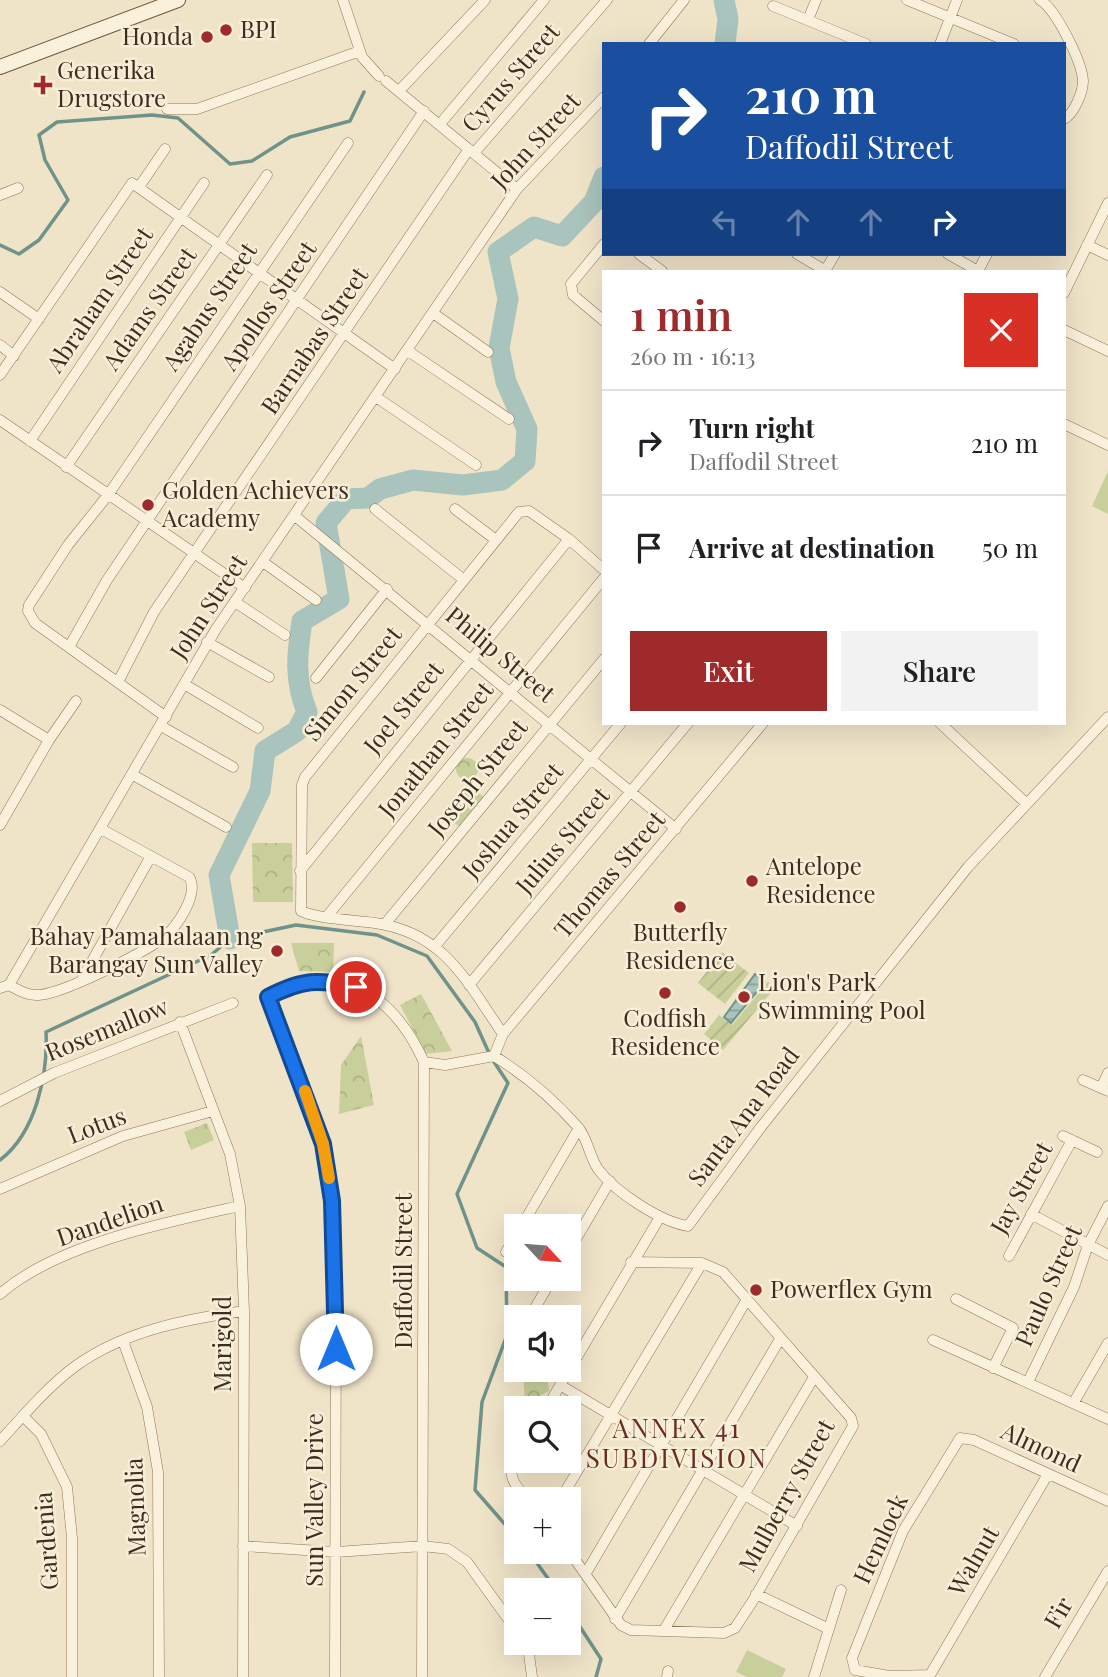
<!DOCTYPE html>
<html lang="en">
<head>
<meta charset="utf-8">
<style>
  :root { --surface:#fff; --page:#f2f2f2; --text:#202124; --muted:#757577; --line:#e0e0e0; --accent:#9e2a2b }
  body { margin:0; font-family:"Playfair Display",serif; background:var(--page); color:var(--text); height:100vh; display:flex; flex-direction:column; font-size:26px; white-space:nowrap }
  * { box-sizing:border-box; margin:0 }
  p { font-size:23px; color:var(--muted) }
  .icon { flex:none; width:38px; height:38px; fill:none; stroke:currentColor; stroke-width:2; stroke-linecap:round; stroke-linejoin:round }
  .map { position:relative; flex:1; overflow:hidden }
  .panel { position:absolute; left:602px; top:270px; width:464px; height:455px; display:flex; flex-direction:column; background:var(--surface); border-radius:0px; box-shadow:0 7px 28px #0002 }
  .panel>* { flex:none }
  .hud { position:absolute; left:602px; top:42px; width:464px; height:214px; border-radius:0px; box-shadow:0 7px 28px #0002; background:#1a4fa0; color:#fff; overflow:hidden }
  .needle { width:46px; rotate:116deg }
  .fabs { position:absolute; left:504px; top:1214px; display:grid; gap:14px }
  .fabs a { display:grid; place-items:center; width:77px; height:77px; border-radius:0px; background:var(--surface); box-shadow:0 7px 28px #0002; font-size:35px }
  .pin { position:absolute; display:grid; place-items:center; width:60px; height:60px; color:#fff; margin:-30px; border:4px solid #fff; border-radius:50%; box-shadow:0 2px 7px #0007 }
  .me { position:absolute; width:77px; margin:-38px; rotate:0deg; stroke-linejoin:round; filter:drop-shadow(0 0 5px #0008) }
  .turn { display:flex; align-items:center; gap:24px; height:147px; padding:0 28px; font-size:32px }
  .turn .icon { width:91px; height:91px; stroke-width:2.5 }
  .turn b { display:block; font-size:49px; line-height:60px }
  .lanes { display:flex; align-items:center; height:66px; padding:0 28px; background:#0003; justify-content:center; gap:35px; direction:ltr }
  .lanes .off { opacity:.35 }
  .round { display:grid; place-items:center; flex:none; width:74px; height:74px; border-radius:0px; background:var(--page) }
  .head { display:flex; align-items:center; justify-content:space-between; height:119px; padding:0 28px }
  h1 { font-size:42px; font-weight:600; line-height:52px; color:var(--accent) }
  .action { display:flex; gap:14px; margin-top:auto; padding:14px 28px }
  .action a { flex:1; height:80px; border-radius:0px; background:var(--accent); color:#fff; font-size:28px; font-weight:600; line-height:80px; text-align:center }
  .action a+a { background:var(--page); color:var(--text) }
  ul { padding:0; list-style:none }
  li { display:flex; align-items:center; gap:21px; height:105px; padding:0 28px; border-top:2px solid var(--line) }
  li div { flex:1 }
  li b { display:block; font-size:26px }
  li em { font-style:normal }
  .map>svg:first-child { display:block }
  .forest { fill:url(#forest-crowns) }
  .garden { fill:url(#garden-furrows) }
  .pitch { fill:#c9cf9b }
  .water { fill:url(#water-rules); stroke:#6f938a; stroke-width:2 }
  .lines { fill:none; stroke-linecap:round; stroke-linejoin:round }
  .stream { stroke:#6f938a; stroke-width:3.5 }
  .river { stroke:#a9c4bc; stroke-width:21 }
  .street-casing { stroke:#8d765c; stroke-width:11 }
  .secondary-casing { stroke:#6f573f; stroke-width:16 }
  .street { stroke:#faf1dc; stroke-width:10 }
  .secondary { stroke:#faf1dc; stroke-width:14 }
  .route-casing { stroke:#114b97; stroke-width:18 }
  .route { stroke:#1a73e8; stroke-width:12 }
  .slow { stroke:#f59e0b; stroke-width:12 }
  .poi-dot { fill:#9e2a2b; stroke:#f7eed8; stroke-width:2.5 }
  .labels { text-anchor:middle; stroke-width:5; stroke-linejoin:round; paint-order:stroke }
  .poi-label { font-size:24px; fill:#3d2e20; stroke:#f7eed8; text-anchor:start }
  .street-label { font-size:24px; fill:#3d2e20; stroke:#f7eed8 }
  .neighbourhood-label { font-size:26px; letter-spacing:2px; fill:#6b2e1e; stroke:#f7eed8 }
</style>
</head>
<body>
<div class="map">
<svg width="1108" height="1677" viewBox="0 0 1108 1677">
  <defs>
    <pattern id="forest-crowns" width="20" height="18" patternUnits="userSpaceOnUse" patternTransform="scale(1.75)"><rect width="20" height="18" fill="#c9cf9b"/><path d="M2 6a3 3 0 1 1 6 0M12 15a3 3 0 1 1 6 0" fill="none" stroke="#aeb285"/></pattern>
    <pattern id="garden-furrows" width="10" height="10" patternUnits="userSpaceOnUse" patternTransform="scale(1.75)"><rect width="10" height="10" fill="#c9cf9b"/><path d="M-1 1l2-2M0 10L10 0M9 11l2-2" fill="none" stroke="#aeb285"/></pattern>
    <pattern id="water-rules" width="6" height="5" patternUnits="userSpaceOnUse" patternTransform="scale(1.75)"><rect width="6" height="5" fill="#a9c4bc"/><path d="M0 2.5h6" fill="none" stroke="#8ba098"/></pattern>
  </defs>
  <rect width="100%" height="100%" fill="#f0e4c8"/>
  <path class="forest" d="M456 769a11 11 0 1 1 22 0a11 11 0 1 1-22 0Z
    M 468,785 L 484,797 L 460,826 L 445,820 Z
    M 252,843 L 292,843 L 293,902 L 253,902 Z
    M 291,943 L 334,943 L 333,972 L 299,971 Z
    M 421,994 L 452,1051 L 426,1054 L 400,1005 Z
    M 361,1036 L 374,1105 L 339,1114 L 341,1065 Z
    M 207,1123 L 214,1140 L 191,1150 L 184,1132 Z
    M 523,1370 L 547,1370 L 549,1391 L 525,1404 Z"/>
  <path class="garden" d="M 722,952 L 749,973 L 725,1004 L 698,983 Z
    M 768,982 L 775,988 L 723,1050 L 704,1034 L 719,1015 L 732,1025 Z"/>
  <path class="pitch" d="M 1108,471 L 1108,514 L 1092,506 Z
    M 747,1650 L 786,1669 L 782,1677 L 747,1677 L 736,1672 Z"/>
  <path class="water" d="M 755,974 L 765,982 L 731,1023 L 724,1017 Z"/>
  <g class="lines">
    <path class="stream" d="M 0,245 L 19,254 L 39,240 L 68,200 L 45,160 L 39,135 L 57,122 L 152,115 L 178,118 L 230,164 L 252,161 L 290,137 L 350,121 L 364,92
      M 494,1062 L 508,1083 L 457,1194 L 477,1248 L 506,1267 L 507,1335 L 482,1402 L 475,1490 L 516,1537
      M 0,1160 C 36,1133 48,1074 46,1032 L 211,955 L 230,939 L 296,925 L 377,935 L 427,956 L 475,1022 L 489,1053
      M 529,1552 L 557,1591
      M 569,1610 L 601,1659 L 596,1677"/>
    <path class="river" d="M 724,0 L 728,19 L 725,44
      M 230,939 L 219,875 L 260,791 L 265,751 L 297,731 L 307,712 C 294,680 297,654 302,621 L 339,599 L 326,523 L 346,499 L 368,498 L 380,489 L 413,480 L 463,485 L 502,480 L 525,461 L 527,429 L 506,382 L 499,348 L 508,299 L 498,252 L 534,227 L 562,236 L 594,202 L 604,177"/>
    <defs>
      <path id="street" d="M 343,0 L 362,57 L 379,76
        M 907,0 L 1014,44
        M 1040,0 C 1056,9 1082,62 1083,81 C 1083,92 1074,114 1064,119
        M 773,6 L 866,44
        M 808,20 L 816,0
        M 649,44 L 684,0
        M 940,44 L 957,0
        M 386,81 L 517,189
        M 399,91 L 485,0
        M 167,109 L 197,109 L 360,51
        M 440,124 L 544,0
        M 474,153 L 607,0
        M 139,187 L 165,149
        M 0,195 L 18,188
        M 604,244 L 571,284 L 573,295 L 604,321
        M 1087,245 L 1108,255
        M 639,254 L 662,271
        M 797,254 L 826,271
        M 948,254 L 978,271
        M 825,271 L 835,254
        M 978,271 L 987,254
        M 0,292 L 39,319
        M 1064,293 L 1108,203
        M 433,313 L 488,352
        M 1064,330 L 1108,351
        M 0,345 L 14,356
        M 408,351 L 509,419
        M 0,375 L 132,183 L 395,369
        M 376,397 L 476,465
        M 0,420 L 245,588
        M 1064,424 L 1108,445
        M 30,441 L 204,183
        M 66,467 L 267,175
        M 375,509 L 464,580
        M 455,509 L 496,540
        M 295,516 L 676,829
        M 263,562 L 316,600
        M 235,602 L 285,635
        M 207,642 L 269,677
        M 69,647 L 107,580 L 424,111
        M 316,678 L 387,589
        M 118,682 L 154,612 L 469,149
        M 184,684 L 258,728
        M 0,710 L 49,740
        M 166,717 L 35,623 L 28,611 L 29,605 L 68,545 L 108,495 L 348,143
        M 940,723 L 1027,804
        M 161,726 L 233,767
        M 133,775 L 226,827
        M 0,825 L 49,740 L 76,701
        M 300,871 L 569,539
        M 328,915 L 604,578
        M 385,924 L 604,659
        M 436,945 L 621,723
        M 81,981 L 151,856
        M 9,985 C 19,990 27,996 39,995 C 65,993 141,954 163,938 C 176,928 200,894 189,877 L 101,829
        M 469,985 L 688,723
        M 0,988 L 9,985 L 216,629 L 517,189 L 604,97
        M 180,1022 L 230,1154 L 240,1206 L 244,1311 L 243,1677
        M 503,1034 C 466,981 445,933 375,923 C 355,920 317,919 301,911 L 302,785 L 305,777 L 519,512 L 529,511 L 569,539 L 604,570
        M 494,1056 L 503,1034 L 763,723
        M 424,1062 L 445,1065 L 494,1056 C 525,1075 553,1099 577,1126 C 588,1138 589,1156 598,1169 C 615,1192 661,1222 688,1226 L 761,1127 L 968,867 L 1108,717
        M 1083,1080 L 1108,1091
        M 1101,1088 L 1108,1073
        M 0,1101 L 54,1073 L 233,1003
        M 1063,1136 L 1097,1152
        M 0,1189 L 123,1136 L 213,1111
        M 1031,1214 L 1108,1255
        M 521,1227 L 579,1128
        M 569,1251 L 610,1181
        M 506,1252 L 516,1235
        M 1009,1256 L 1072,1140
        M 0,1294 C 57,1244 168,1222 240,1206
        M 956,1299 L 1013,1328 L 993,1368
        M 532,1313 L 552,1279
        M 933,1340 L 1108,1419
        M 123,1341 L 147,1407 L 158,1472 L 159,1677
        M 1028,1382 L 1074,1287 L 1088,1245 L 1108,1206
        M 560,1385 L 797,1526
        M 1074,1402 L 1108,1343
        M 546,1409 L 660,1217
        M 23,1416 L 41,1434 L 67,1487 L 72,1538 L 72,1677
        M 0,1441 C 24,1415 48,1386 77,1365 C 125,1331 186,1319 244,1311
        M 516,1456 C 505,1474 515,1485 527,1500
        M 1048,1474 L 930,1675 L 889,1676 L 855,1670 L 852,1658 L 903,1531 L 960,1438 L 974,1440 L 1108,1501
        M 560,1500 L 702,1263
        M 243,1546 L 336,1552 L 423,1546 L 448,1549 L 467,1562 L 516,1630
        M 569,1551 L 621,1625 L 631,1630 L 724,1633 L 735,1628 L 754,1599 L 853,1426 L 851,1418 L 723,1272 L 702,1263 L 631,1262
        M 586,1573 L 746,1301
        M 756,1594 L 827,1628
        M 615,1619 L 780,1339
        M 664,1630 L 814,1377
        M 523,1643 L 529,1654 L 532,1677
        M 335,1677 L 336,1293 L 332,1201 L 323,1144 L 268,997 C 277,992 287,985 297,982 C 359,968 401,1011 424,1062 L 422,1677
        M 667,1677 L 668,1671
        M 814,1677 L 841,1590
        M 1045,1677 L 1108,1571"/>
      <path id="secondary" d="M 0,67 L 178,0"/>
    </defs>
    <use href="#street" class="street-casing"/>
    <use href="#secondary" class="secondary-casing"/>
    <use href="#street" class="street"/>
    <use href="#secondary" class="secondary"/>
  </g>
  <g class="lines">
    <defs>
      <path id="route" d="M 336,1349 L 332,1201 L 323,1144 L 268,997 C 303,979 317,979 356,987"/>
    </defs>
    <use href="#route" class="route-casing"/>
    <use href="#route" class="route"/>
    <path class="slow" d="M 305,1091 L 323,1144 L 329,1178"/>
  </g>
  <g class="poi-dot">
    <circle cx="226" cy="30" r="7"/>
    <circle cx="207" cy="37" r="7"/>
    <path d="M39.5 74.5h7v7h7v7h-7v7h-7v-7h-7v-7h7z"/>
    <circle cx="148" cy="505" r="7"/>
    <circle cx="752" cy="881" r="7"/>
    <circle cx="680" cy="907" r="7"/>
    <circle cx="277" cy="951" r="7"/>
    <circle cx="665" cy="993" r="7"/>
    <circle cx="744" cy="997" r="7"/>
    <circle cx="756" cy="1290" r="7"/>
  </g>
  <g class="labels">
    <g class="poi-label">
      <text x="240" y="38">BPI</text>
      <text x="193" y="45" text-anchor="end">Honda</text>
      <text x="57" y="79">Generika<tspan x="57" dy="28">Drugstore</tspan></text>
      <text x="162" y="499">Golden Achievers<tspan x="162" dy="28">Academy</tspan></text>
      <text x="766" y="875">Antelope<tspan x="766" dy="28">Residence</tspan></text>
      <text x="680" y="941" text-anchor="middle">Butterfly<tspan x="680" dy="28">Residence</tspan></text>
      <text x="263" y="945" text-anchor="end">Bahay Pamahalaan ng<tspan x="263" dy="28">Barangay Sun Valley</tspan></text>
      <text x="758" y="991">Lion's Park<tspan x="758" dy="28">Swimming Pool</tspan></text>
      <text x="665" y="1027" text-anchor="middle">Codfish<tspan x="665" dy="28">Residence</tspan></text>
      <text x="770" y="1298">Powerflex Gym</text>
    </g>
    <g class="street-label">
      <text transform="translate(511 78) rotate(-49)" y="8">Cyrus Street</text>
      <text transform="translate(536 141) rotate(-48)" y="8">John Street</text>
      <text transform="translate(100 300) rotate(-56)" y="8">Abraham Street</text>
      <text transform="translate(269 306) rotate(-56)" y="8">Apollos Street</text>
      <text transform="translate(210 307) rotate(-56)" y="8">Agabus Street</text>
      <text transform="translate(150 309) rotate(-55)" y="8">Adams Street</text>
      <text transform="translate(315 341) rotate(-56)" y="8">Barnabas Street</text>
      <text transform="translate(209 607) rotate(-57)" y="8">John Street</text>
      <text transform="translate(500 655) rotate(40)" y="8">Philip Street</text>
      <text transform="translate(353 684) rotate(-51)" y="8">Simon Street</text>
      <text transform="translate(404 708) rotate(-51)" y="8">Joel Street</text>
      <text transform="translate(436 750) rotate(-51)" y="8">Jonathan Street</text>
      <text transform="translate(478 778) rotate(-51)" y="8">Joseph Street</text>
      <text transform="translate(513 821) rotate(-50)" y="8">Joshua Street</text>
      <text transform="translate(563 841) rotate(-50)" y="8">Julius Street</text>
      <text transform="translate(610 875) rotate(-50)" y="8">Thomas Street</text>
      <text transform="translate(107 1030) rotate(-22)" y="8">Rosemallow</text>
      <text transform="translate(744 1117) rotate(-53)" y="8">Santa Ana Road</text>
      <text transform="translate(97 1126) rotate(-21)" y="8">Lotus</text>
      <text transform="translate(1022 1188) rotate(-61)" y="8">Jay Street</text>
      <text transform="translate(110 1221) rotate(-19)" y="8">Dandelion</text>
      <text transform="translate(404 1271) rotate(-90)" y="8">Daffodil Street</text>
      <text transform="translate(1049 1286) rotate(-66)" y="8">Paulo Street</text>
      <text transform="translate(223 1344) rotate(-90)" y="8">Marigold</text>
      <text transform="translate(1041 1448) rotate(25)" y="8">Almond</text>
      <text transform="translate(787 1496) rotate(-61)" y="8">Mulberry Street</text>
      <text transform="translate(315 1500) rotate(-90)" y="8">Sun Valley Drive</text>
      <text transform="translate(136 1507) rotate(-92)" y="8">Magnolia</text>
      <text transform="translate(881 1539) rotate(-65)" y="8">Hemlock</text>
      <text transform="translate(47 1541) rotate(-94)" y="8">Gardenia</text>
      <text transform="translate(974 1561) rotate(-60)" y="8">Walnut</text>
      <text transform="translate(1059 1613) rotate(-60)" y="8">Fir</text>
    </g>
    <g class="neighbourhood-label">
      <text x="677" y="1438">ANNEX 41<tspan x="677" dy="30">SUBDIVISION</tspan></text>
    </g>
  </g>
</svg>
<div class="fabs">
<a><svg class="needle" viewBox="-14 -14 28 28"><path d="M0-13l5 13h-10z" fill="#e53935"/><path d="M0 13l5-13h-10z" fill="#757577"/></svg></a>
<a><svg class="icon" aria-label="sound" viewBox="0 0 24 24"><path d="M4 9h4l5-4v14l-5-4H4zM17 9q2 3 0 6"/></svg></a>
<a><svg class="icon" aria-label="search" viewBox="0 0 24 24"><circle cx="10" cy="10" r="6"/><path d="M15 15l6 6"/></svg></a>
<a>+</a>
<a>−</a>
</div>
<div class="pin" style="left:356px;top:987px;background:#d93025"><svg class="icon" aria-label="arrive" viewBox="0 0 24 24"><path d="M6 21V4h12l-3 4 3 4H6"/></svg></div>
<svg class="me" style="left:336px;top:1349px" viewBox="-20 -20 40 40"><circle r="19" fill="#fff"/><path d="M0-13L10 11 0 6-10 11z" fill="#1a73e8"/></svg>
<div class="hud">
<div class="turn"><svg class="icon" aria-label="right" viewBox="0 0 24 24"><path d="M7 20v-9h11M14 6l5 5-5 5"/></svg><div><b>210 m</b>Daffodil Street</div></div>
<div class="lanes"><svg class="icon off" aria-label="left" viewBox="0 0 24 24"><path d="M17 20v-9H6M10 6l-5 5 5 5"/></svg><svg class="icon off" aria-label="ahead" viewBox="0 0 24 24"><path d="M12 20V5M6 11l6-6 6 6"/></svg><svg class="icon off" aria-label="ahead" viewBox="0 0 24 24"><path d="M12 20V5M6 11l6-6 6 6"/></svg><svg class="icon" aria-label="right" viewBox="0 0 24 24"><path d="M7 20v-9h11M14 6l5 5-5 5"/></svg></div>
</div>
<section class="panel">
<div class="head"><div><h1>1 min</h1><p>260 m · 16:13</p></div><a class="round" style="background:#d93025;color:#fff"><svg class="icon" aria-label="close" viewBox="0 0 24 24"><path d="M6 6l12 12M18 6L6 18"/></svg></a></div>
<ul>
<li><svg class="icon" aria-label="right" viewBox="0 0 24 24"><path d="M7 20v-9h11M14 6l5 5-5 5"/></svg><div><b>Turn right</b><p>Daffodil Street</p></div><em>210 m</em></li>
<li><svg class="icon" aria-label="arrive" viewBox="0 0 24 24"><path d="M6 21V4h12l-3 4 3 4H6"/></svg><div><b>Arrive at destination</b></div><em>50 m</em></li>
</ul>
<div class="action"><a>Exit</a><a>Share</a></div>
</section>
</div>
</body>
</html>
